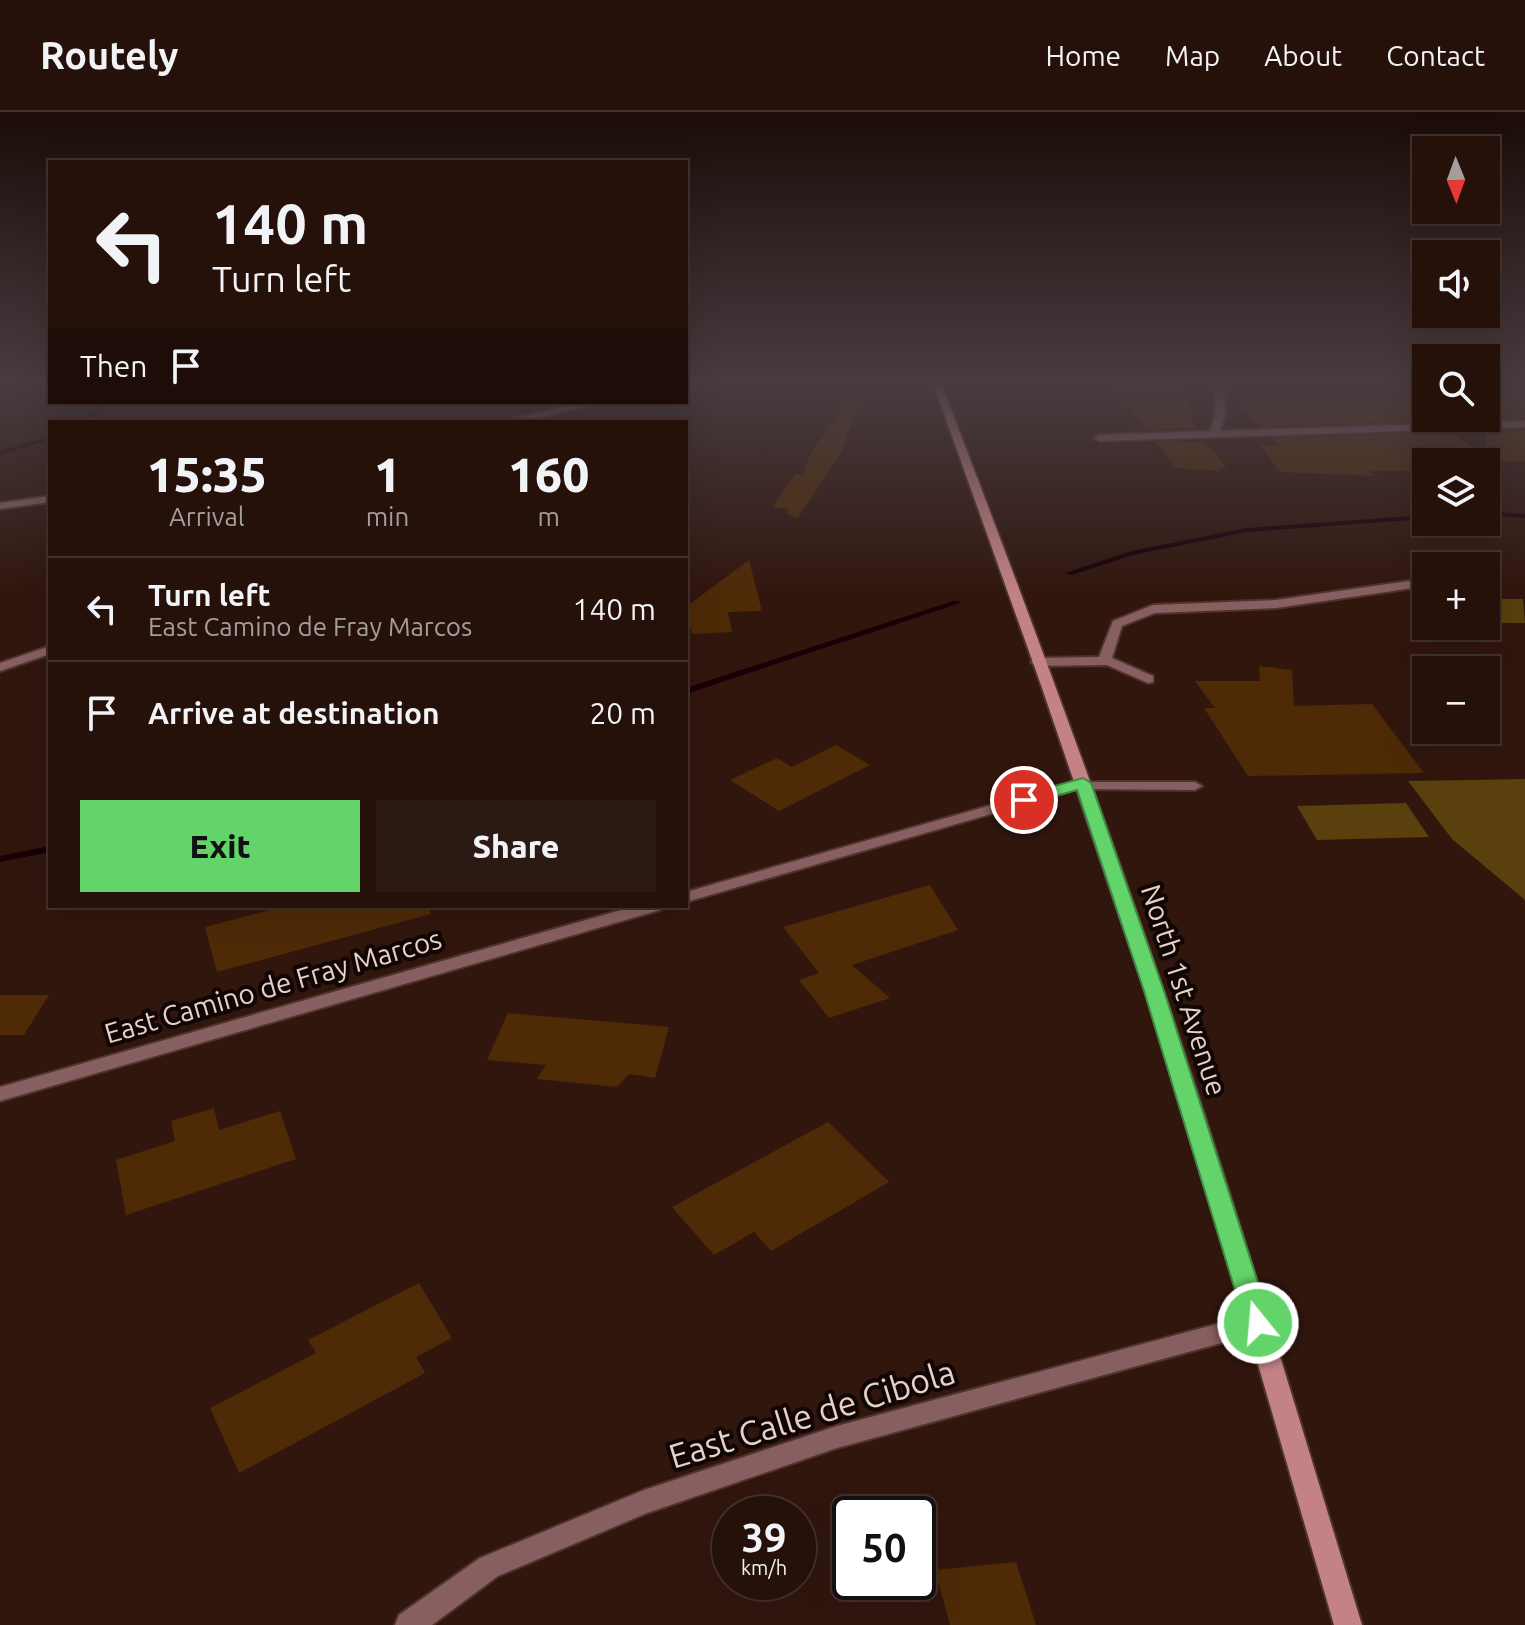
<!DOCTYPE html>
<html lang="en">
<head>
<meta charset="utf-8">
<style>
  :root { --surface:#25100a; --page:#2d1913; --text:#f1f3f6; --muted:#a39d9c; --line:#42302b; --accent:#63d469 }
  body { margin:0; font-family:Ubuntu,sans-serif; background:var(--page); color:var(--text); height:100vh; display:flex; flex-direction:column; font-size:30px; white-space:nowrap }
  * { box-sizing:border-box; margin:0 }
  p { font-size:26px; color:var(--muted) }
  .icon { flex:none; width:44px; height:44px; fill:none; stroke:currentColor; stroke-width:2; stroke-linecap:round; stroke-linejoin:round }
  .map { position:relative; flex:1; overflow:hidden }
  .panel { position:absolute; left:48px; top:308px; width:640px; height:488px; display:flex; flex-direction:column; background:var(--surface); border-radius:0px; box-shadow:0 8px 32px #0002,0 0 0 2px var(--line) }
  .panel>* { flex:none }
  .guide { position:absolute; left:48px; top:48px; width:640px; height:244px; border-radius:0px; box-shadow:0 8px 32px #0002,0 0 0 2px var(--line); background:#25100a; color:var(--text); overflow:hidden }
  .needle { width:52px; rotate:179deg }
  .tools { position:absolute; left:1412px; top:24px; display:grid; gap:16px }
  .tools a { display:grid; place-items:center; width:88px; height:88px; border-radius:0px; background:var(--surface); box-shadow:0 8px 32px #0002,0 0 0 2px var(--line); font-size:40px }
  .speed { position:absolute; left:712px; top:1384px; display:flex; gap:16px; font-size:40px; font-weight:700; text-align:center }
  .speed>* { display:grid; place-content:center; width:104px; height:104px; border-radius:50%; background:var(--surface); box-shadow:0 8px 32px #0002,0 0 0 2px var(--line); line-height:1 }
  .speed small { font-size:20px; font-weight:400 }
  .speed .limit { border:4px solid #111; border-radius:12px; background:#fff; color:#111 }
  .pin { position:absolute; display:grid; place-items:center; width:68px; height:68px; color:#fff; margin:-34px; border:4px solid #fff; border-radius:50%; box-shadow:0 2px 8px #0007 }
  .me { position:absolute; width:88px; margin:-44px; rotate:343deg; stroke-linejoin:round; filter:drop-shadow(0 0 6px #0008) }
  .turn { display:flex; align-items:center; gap:28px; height:168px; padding:0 32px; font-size:36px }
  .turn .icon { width:104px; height:104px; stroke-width:2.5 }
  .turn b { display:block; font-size:56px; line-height:68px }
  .then { display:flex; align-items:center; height:76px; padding:0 32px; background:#0003; gap:16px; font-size:30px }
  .eta { display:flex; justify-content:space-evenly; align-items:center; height:136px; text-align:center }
  .eta b { font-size:48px; font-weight:800; line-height:56px }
  .primary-button { display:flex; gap:16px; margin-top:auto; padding:16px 32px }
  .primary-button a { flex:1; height:92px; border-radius:0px; background:var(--accent); color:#111; font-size:32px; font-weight:800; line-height:92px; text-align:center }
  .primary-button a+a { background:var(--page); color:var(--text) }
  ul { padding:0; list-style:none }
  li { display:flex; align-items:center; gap:24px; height:104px; padding:0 32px; border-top:2px solid var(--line) }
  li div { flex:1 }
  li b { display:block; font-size:30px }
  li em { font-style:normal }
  header { display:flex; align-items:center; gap:48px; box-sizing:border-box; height:112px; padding:0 40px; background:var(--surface); border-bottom:2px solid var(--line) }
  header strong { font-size:38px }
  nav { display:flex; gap:44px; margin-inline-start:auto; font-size:28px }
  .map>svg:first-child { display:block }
  .green { fill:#59400d }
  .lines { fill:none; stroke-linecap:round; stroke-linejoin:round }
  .stream { fill:#170007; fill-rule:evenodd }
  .building { fill:#4e2a07 }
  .service-casing { stroke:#4e342c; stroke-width:4 }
  .minor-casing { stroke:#4e342c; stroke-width:4 }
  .secondary-casing { stroke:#4e342c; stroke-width:4 }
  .service { fill:#875f61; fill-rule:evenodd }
  .minor { fill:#875f61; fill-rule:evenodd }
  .secondary { fill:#c38386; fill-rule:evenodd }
  .route { fill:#63d469; stroke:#408a44; stroke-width:2 }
  .labels { text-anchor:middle; stroke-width:8; stroke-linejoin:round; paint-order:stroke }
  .street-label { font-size:28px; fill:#e5d1cb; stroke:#110603 }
  .near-street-label { font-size:34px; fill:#e5d1cb; stroke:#110603 }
</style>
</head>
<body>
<header>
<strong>Routely</strong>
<nav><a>Home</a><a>Map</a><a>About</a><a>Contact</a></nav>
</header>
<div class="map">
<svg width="1525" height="1513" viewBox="0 0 1525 1513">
  <rect width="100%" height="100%" fill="#31160e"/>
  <path class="green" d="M 1486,487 L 1523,487 L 1525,511 L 1486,511 Z
    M 1525,667 L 1525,788 L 1452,727 L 1408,669 Z
    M 1406,691 L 1429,725 L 1317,728 L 1297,694 Z"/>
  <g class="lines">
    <path class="stream" d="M 104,290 L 111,290 L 88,310 L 81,310 Z
      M 50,324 L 50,328 L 0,343 L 0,339 Z
      M 1486,399 L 1525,402 L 1525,406 L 1486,403 Z
      M 1426,403 L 1426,407 L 1247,420 L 1133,443 L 1072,463 L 1065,461 L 1131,439 L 1247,416 Z
      M 953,489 L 959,489 L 960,491 L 686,582 L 686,576 Z
      M 50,734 L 50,740 L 0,750 L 0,744 Z"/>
  </g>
  <path class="building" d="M 1109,271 L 1167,271 L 1187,275 L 1187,290 L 1196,316 L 1146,318 Z
    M 855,278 L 862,282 L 841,341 L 797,407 L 786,401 L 788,397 L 772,395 L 795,362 L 802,363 L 811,340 Z
    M 1525,281 L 1525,306 L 1486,307 L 1486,283 Z
    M 1401,283 L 1407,288 L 1426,287 L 1426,306 L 1435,309 L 1260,315 L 1236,289 Z
    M 1525,318 L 1525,349 L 1409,350 L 1418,359 L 1370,359 L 1374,364 L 1280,360 L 1260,333 L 1278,333 L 1272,326 L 1451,320 L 1486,346 L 1486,319 Z
    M 1204,329 L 1227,356 L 1218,356 L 1220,359 L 1176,356 L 1155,330 Z
    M 749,448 L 762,499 L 728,500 L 732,520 L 692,522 L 686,495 Z
    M 1259,554 L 1292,558 L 1294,594 L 1372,592 L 1424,661 L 1248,664 L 1204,596 L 1215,596 L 1195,569 L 1260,569 Z
    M 836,633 L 870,653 L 779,699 L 730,668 L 777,646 L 792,655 Z
    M 930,773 L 958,818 L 852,853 L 890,886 L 829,906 L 799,868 L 819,861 L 783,815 Z
    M 285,794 L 429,794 L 431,802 L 217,860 L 205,815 Z
    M 0,883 L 49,883 L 24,923 L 0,923 Z
    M 508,901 L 669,915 L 655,966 L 629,962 L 617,975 L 537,967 L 546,953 L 487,948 Z
    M 214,996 L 219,1018 L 280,999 L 296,1047 L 126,1103 L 116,1048 L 175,1029 L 171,1009 Z
    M 828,1010 L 889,1070 L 771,1139 L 754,1120 L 714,1143 L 672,1095 Z
    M 419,1171 L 452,1226 L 416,1245 L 425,1261 L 239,1361 L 210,1296 L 316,1241 L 308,1228 Z
    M 1016,1450 L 1036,1513 L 950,1513 L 935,1458 Z"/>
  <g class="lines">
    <defs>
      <path id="service" d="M 1409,469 L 1415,473 L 1413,476 L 1276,496 L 1155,501 L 1122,514 L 1112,546 L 1153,564 L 1153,570 L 1148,571 L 1107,553 L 1037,554 L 1031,550 L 1037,546 L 1099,545 L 1113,509 L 1153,493 L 1276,488 Z
        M 1084,670 L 1195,670 L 1202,674 L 1195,678 L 1079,677 L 1077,674 Z"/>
      <path id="minor" d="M 686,271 L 708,271 L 686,277 Z
        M 1216,271 L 1224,271 L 1225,303 L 1220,319 L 1525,309 L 1525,315 L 1099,329 L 1094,326 L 1099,323 L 1210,319 L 1215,303 Z
        M 587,290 L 605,290 L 517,310 L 498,310 Z
        M 50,384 L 50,390 L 0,397 L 0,391 Z
        M 50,534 L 50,542 L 0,559 L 0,551 Z
        M 1083,667 L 1088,668 L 1090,671 L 1088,674 L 686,790 L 686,780 Z
        M 635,794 L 662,794 L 660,798 L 0,989 L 0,975 Z
        M 1258,1201 L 1266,1204 L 1269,1211 L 1266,1218 L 1258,1221 L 837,1336 L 647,1401 L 498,1464 L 432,1513 L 395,1513 L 399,1503 L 480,1446 L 644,1378 L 837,1314 Z"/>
      <path id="secondary" d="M 933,271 L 941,271 C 1018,472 1094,674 1163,878 C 1234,1088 1297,1301 1362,1513 L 1334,1513 L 1218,1115 L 1145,878 L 1041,573 Z"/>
    </defs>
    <use href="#service" class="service-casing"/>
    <use href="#minor" class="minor-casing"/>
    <use href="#secondary" class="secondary-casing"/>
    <use href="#service" class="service"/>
    <use href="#minor" class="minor"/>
    <use href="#secondary" class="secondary"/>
  </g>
  <linearGradient id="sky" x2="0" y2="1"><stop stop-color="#1b0c08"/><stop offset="0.56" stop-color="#483c41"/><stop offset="1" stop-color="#483c41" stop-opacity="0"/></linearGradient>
  <rect width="1525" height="483" fill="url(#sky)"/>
  <path class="route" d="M 1083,666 L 1091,671 L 1164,879 L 1271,1211 L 1267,1218 L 1258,1222 L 1249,1218 L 1245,1211 L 1144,879 L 1077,678 L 1024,693 L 1015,688 L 1018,684 Z"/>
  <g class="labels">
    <g class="street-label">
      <text transform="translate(273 874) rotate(-16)" y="10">East Camino de Fray Marcos</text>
      <text transform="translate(1184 878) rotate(72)" y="10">North 1st Avenue</text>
    </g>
    <g class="near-street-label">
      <text transform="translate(812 1302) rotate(-17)" y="12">East Calle de Cibola</text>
    </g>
  </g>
</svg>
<div class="tools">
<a><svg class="needle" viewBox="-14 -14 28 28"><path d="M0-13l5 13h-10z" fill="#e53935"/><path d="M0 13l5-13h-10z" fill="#a39d9c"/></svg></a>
<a><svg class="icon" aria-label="sound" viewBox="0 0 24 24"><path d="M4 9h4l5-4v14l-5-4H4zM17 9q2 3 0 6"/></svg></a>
<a><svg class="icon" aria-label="search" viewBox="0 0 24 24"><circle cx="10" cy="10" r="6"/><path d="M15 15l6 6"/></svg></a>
<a><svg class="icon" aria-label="layers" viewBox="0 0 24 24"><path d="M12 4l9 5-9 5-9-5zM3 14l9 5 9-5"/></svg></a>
<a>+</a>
<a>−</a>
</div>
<div class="speed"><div>39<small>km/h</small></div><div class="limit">50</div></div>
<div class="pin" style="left:1024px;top:688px;background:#d93025"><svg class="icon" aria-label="arrive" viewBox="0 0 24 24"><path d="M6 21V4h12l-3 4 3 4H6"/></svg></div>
<svg class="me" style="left:1258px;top:1211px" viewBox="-20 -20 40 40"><circle r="17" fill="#63d469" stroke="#fff" stroke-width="3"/><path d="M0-11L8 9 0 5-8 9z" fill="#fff"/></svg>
<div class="guide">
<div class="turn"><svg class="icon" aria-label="left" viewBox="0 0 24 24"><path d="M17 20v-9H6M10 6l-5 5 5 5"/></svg><div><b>140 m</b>Turn left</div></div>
<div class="then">Then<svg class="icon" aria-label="arrive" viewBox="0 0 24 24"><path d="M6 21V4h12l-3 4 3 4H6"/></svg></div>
</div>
<section class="panel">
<div class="eta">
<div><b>15:35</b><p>Arrival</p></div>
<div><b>1</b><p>min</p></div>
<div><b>160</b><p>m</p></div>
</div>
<ul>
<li><svg class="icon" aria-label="left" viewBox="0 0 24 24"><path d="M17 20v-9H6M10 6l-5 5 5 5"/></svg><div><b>Turn left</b><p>East Camino de Fray Marcos</p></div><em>140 m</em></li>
<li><svg class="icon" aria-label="arrive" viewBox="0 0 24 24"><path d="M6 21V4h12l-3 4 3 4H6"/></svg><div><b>Arrive at destination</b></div><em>20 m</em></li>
</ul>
<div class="primary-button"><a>Exit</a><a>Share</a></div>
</section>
</div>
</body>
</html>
